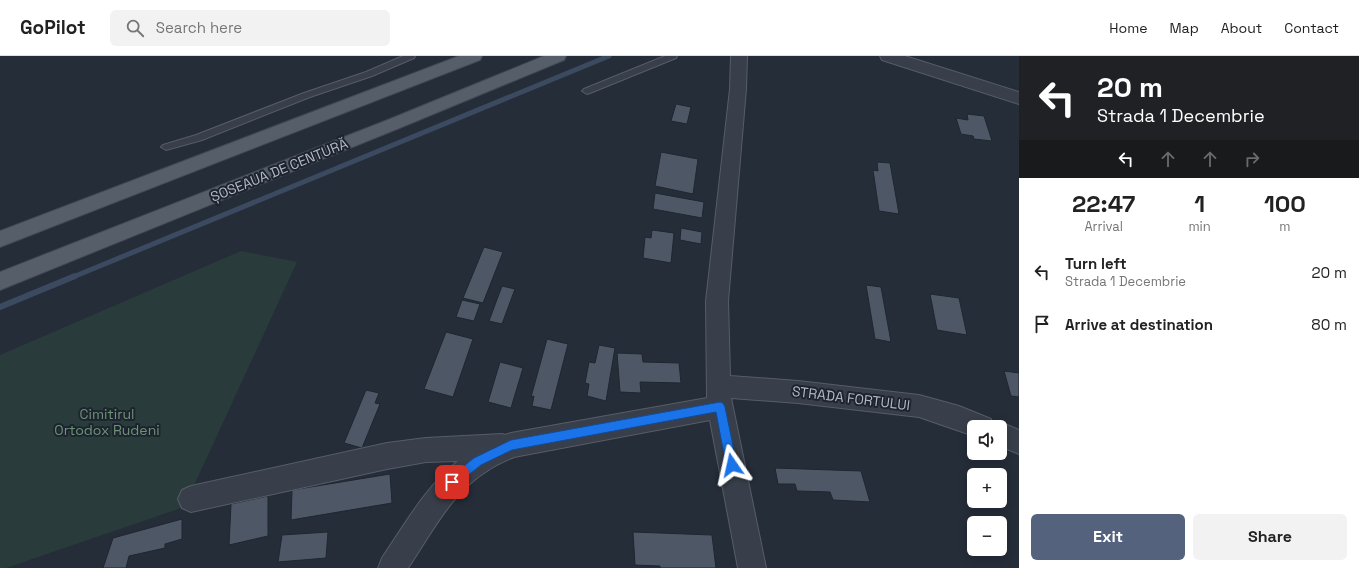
<!DOCTYPE html>
<html lang="en">
<head>
<meta charset="utf-8">
<style>
  :root { --surface:#fff; --page:#f2f2f2; --text:#222; --muted:#767676; --line:#e0e0e0; --accent:#54627e }
  body { margin:0; font-family:"Space Grotesk",sans-serif; background:var(--page); color:var(--text); height:100vh; display:flex; flex-direction:column; font-size:15px; white-space:nowrap }
  * { box-sizing:border-box; margin:0 }
  p { font-size:13px; color:var(--muted) }
  .icon { flex:none; width:22px; height:22px; fill:none; stroke:currentColor; stroke-width:2; stroke-linecap:round; stroke-linejoin:round }
  .map { position:relative; flex:1; overflow:hidden }
  .side { display:flex; flex-direction:column; background:var(--surface); width:340px }
  .side>* { flex:none }
  .hud { background:#202124; color:#fff; overflow:hidden }
  .fabs { position:absolute; left:967px; top:364px; display:grid; gap:8px }
  .fabs a { display:grid; place-items:center; width:40px; height:40px; border-radius:6px; background:var(--surface); box-shadow:0 2px 10px #0003; font-size:20px }
  .pin { position:absolute; display:grid; place-items:center; width:34px; height:34px; color:#fff; margin:-17px; border-radius:8px; box-shadow:0 2px 6px #0006 }
  .me { position:absolute; width:44px; margin:-22px; rotate:349deg; stroke-linejoin:round; filter:drop-shadow(0 0 3px #0008) }
  .turn { display:flex; align-items:center; gap:14px; height:84px; padding:0 12px; font-size:18px }
  .turn .icon { width:52px; height:52px; stroke-width:2.5 }
  .turn b { display:block; font-size:28px; line-height:34px }
  .lanes { display:flex; align-items:center; height:38px; padding:0 12px; background:#0003; justify-content:center; gap:20px; direction:ltr }
  .lanes .off { opacity:.35 }
  .eta { display:flex; justify-content:space-evenly; align-items:center; height:68px; text-align:center }
  .eta b { font-size:24px; font-weight:700; line-height:28px }
  .button { display:flex; gap:8px; margin-top:auto; padding:8px 12px }
  .button a { flex:1; height:46px; border-radius:6px; background:var(--accent); color:#fff; font-size:16px; font-weight:700; line-height:46px; text-align:center }
  .button a+a { background:var(--page); color:var(--text) }
  ul { padding:0; list-style:none }
  li { display:flex; align-items:center; gap:12px; height:52px; padding:0 12px }
  li div { flex:1 }
  li b { display:block; font-size:15px }
  li em { font-style:normal }
  header { display:flex; align-items:center; gap:24px; box-sizing:border-box; height:56px; padding:0 20px; background:var(--surface); border-bottom:1px solid var(--line) }
  header strong { font-size:19px }
  nav { display:flex; gap:22px; margin-inline-start:auto; font-size:14px }
  .search { width:280px; height:36px; background:var(--page); display:flex; align-items:center; gap:10px; box-sizing:border-box; padding:0 14px; border-radius:6px; color:var(--muted); font-size:15px }
  main { display:flex; flex:1; min-height:0 }
  .map>svg:first-child { display:block }
  .green { fill:#2a3b3c }
  .lines { fill:none; stroke-linecap:round; stroke-linejoin:round }
  .stream-far1 { stroke:#3c4a61; stroke-width:5 }
  .stream { stroke:#3c4a61; stroke-width:6 }
  .building { fill:#4e5765; stroke:#1f2631 }
  .lane-casing { stroke:#565d68; stroke-width:2 }
  .street-casing { stroke:#565d68; stroke-width:2 }
  .primary-casing { stroke:#414853; stroke-width:2 }
  .lane { fill:#383f4a; fill-rule:evenodd }
  .street { fill:#383f4a; fill-rule:evenodd }
  .primary { fill:#565e6a; fill-rule:evenodd }
  .route { fill:#1a73e8; stroke:#114b97 }
  .labels { text-anchor:middle; stroke-width:4; stroke-linejoin:round; paint-order:stroke }
  .street-label { font-size:14px; fill:#b4bac5; stroke:#1d242f }
  .park-label { font-size:14px; fill:#6d9477; stroke:#1d242f }
</style>
</head>
<body>
<header>
<strong>GoPilot</strong>
<div class="search"><svg class="icon" aria-label="search" viewBox="0 0 24 24"><circle cx="10" cy="10" r="6"/><path d="M15 15l6 6"/></svg>Search here</div>
<nav><a>Home</a><a>Map</a><a>About</a><a>Contact</a></nav>
</header>
<main>
<div class="map">
<svg width="1019" height="512" viewBox="0 0 1019 512">
  <rect width="100%" height="100%" fill="#252d39"/>
  <path class="green" d="M 241,195 L 297,206 L 184,451 L 6,512 L 0,512 L 0,299 Z"/>
  <g class="lines">
    <path class="stream-far1" d="M 73,221 L 609,0"/>
    <path class="stream" d="M 0,251 L 75,220"/>
  </g>
  <path class="building" d="M 676,48 L 691,51 L 687,68 L 671,65 Z
    M 967,58 L 984,60 L 992,85 L 974,83 L 973,80 L 961,78 L 956,62 L 968,64 Z
    M 661,96 L 698,103 L 693,138 L 655,130 Z
    M 877,106 L 890,107 L 899,158 L 879,155 L 873,114 L 878,115 Z
    M 655,137 L 704,146 L 702,162 L 653,153 Z
    M 681,172 L 702,176 L 701,188 L 680,184 Z
    M 652,174 L 674,177 L 671,207 L 643,202 L 645,181 L 651,182 Z
    M 484,191 L 503,196 L 483,247 L 463,242 Z
    M 866,229 L 881,231 L 891,286 L 875,283 Z
    M 502,230 L 515,233 L 502,268 L 489,265 Z
    M 930,238 L 959,242 L 967,279 L 937,274 Z
    M 462,244 L 480,248 L 474,265 L 456,261 Z
    M 446,276 L 473,283 L 453,341 L 424,333 Z
    M 547,283 L 568,288 L 551,354 L 532,350 L 534,340 L 531,341 Z
    M 599,289 L 615,292 L 606,345 L 587,340 L 589,328 L 585,327 L 589,306 L 595,307 Z
    M 617,297 L 642,298 L 643,306 L 679,307 L 681,327 L 640,326 L 641,337 L 620,336 Z
    M 500,306 L 523,312 L 511,352 L 488,346 Z
    M 1004,315 L 1019,317 L 1019,341 L 1011,340 Z
    M 366,334 L 379,337 L 375,347 L 380,348 L 362,392 L 344,387 Z
    M 775,412 L 861,415 L 870,446 L 833,444 L 830,436 L 797,435 L 795,428 L 778,428 Z
    M 390,418 L 392,447 L 291,464 L 292,434 Z
    M 268,440 L 268,480 L 229,489 L 231,448 Z
    M 182,463 L 182,483 L 165,488 L 165,492 L 129,500 L 126,512 L 103,512 L 113,482 Z
    M 328,476 L 326,502 L 278,506 L 282,479 Z
    M 633,476 L 712,479 L 716,512 L 660,512 L 660,510 L 635,509 Z"/>
  <g class="lines">
    <defs>
      <path id="lane" d="M 403,0 L 415,0 L 414,2 L 372,20 L 310,41 L 202,84 L 166,94 L 161,91 L 163,89 L 196,79 L 304,37 L 366,16 Z
        M 665,0 L 677,0 L 676,2 L 590,37 L 587,38 L 582,35 L 584,33 Z"/>
      <path id="street" d="M 731,0 L 747,0 L 746,33 L 728,245 L 730,320 L 798,325 L 919,339 L 959,350 L 991,363 L 993,369 L 1000,366 L 1019,374 L 1019,398 L 1000,390 L 1000,371 L 974,371 L 974,380 L 919,361 L 798,347 L 731,342 L 766,512 L 738,512 L 710,364 L 514,401 C 505,405 495,409 487,415 C 451,437 431,478 408,512 L 378,512 L 382,502 C 405,468 426,430 458,405 L 426,406 L 387,413 L 191,456 L 182,452 L 178,443 L 182,434 L 191,430 L 387,387 L 426,382 L 502,378 L 505,379 L 511,377 L 707,342 L 706,245 L 730,33 Z
        M 880,0 L 905,0 L 1019,36 L 1019,48 L 882,4 Z"/>
      <path id="primary" d="M 459,0 L 482,0 L 480,4 L 0,191 L 0,175 Z
        M 544,0 L 566,0 L 564,4 L 402,71 L 0,234 L 0,216 L 390,63 Z"/>
    </defs>
    <use href="#lane" class="lane-casing"/>
    <use href="#street" class="street-casing"/>
    <use href="#primary" class="primary-casing"/>
    <use href="#lane" class="lane"/>
    <use href="#street" class="street"/>
    <use href="#primary" class="primary"/>
  </g>
  <path class="route" d="M 720,346 L 723,347 L 725,351 L 737,409 L 735,413 L 732,415 L 728,413 L 726,409 L 716,356 L 512,394 L 481,409 L 456,429 L 452,431 L 449,429 L 447,426 L 449,422 L 474,402 L 511,384 Z"/>
  <g class="labels">
    <g class="street-label">
      <text transform="translate(279 114) rotate(-22)" y="5">ȘOSEAUA DE CENTURĂ</text>
      <text transform="translate(851 342) rotate(7)" y="5">STRADA FORTULUI</text>
    </g>
    <g class="park-label">
      <text x="107" y="363">Cimitirul<tspan x="107" dy="16">Ortodox Rudeni</tspan></text>
    </g>
  </g>
</svg>
<div class="fabs">
<a><svg class="icon" aria-label="sound" viewBox="0 0 24 24"><path d="M4 9h4l5-4v14l-5-4H4zM17 9q2 3 0 6"/></svg></a>
<a>+</a>
<a>−</a>
</div>
<div class="pin" style="left:452px;top:426px;background:#d93025"><svg class="icon" aria-label="arrive" viewBox="0 0 24 24"><path d="M6 21V4h12l-3 4 3 4H6"/></svg></div>
<svg class="me" style="left:732px;top:409px" viewBox="-20 -20 40 40"><path d="M0-17L14 15 0 8-14 15z" fill="#1a73e8" stroke="#fff" stroke-width="4"/></svg>
</div>
<section class="side">
<div class="hud">
<div class="turn"><svg class="icon" aria-label="left" viewBox="0 0 24 24"><path d="M17 20v-9H6M10 6l-5 5 5 5"/></svg><div><b>20 m</b>Strada 1 Decembrie</div></div>
<div class="lanes"><svg class="icon" aria-label="left" viewBox="0 0 24 24"><path d="M17 20v-9H6M10 6l-5 5 5 5"/></svg><svg class="icon off" aria-label="ahead" viewBox="0 0 24 24"><path d="M12 20V5M6 11l6-6 6 6"/></svg><svg class="icon off" aria-label="ahead" viewBox="0 0 24 24"><path d="M12 20V5M6 11l6-6 6 6"/></svg><svg class="icon off" aria-label="right" viewBox="0 0 24 24"><path d="M7 20v-9h11M14 6l5 5-5 5"/></svg></div>
</div>
<div class="eta">
<div><b>22:47</b><p>Arrival</p></div>
<div><b>1</b><p>min</p></div>
<div><b>100</b><p>m</p></div>
</div>
<ul>
<li><svg class="icon" aria-label="left" viewBox="0 0 24 24"><path d="M17 20v-9H6M10 6l-5 5 5 5"/></svg><div><b>Turn left</b><p>Strada 1 Decembrie</p></div><em>20 m</em></li>
<li><svg class="icon" aria-label="arrive" viewBox="0 0 24 24"><path d="M6 21V4h12l-3 4 3 4H6"/></svg><div><b>Arrive at destination</b></div><em>80 m</em></li>
</ul>
<div class="button"><a>Exit</a><a>Share</a></div>
</section>
</main>
</body>
</html>
